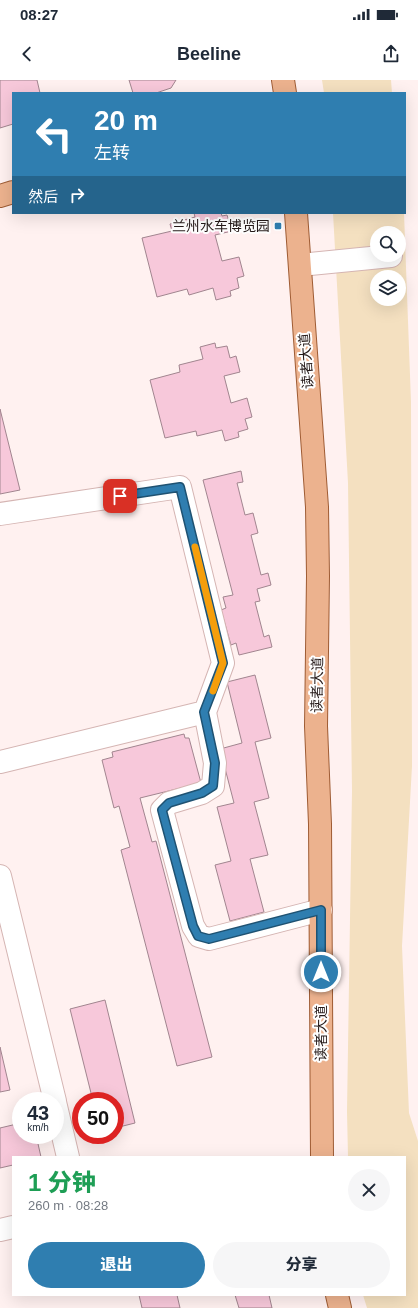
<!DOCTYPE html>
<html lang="zh">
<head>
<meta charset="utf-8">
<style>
  :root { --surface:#fff; --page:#f6f6f7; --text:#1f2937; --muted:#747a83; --accent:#2f7eb0 }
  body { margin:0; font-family:Helvetica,"Noto Sans SC",sans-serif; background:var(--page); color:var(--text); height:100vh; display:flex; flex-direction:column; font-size:15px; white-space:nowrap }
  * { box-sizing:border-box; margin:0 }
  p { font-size:13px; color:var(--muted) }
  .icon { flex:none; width:22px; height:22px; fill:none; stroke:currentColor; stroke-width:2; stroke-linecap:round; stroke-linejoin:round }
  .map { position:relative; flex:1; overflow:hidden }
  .sheet { position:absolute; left:12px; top:1076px; width:394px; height:140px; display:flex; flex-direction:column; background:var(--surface); border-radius:0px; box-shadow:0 4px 16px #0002 }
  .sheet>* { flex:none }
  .top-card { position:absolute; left:12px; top:12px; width:394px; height:122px; border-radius:0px; box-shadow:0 4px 16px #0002; background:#2f7eb0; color:#fff; overflow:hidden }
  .tools { position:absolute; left:370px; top:146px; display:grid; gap:8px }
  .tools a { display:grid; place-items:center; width:36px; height:36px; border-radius:50%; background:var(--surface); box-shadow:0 4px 16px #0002; font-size:20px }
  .speed { position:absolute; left:12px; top:1012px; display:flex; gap:8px; font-size:20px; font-weight:700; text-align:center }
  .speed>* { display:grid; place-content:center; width:52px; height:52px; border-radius:50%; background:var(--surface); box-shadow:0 4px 16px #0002; line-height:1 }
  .speed small { font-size:10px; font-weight:400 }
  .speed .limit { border:6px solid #d22; background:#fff; color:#111 }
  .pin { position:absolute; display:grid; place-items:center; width:34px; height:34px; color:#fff; margin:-17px; border-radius:8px; box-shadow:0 2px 6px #0006 }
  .me { position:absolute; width:44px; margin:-22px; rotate:0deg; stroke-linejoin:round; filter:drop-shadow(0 0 3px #0008) }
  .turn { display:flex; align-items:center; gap:14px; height:84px; padding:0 16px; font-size:18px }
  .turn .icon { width:52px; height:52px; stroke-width:2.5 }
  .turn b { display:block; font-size:28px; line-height:34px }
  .then { display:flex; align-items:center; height:38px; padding:0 16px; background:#0003; gap:8px; font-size:15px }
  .round { display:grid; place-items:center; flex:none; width:42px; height:42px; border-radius:21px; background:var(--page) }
  .head { display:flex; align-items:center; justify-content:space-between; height:68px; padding:0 16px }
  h1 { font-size:24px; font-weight:800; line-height:30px; color:#1e9e55 }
  .button { display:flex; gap:8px; margin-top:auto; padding:8px 16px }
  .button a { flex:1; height:46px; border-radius:24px; background:var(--accent); color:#fff; font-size:16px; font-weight:800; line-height:46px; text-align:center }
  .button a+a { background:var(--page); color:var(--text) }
  .status { display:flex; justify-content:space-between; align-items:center; height:28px; padding:0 20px; background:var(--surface); direction:ltr }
  .status svg { height:11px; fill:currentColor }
  header { display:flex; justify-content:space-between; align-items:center; height:52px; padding:0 16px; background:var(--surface); font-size:18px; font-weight:800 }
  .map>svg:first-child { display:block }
  .green { fill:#f4e0c0; fill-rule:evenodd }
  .building { fill:#f7c8da; stroke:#a1858f }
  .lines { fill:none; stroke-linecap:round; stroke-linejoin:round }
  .minor-casing { stroke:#d5b5b3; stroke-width:24 }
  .major-casing { stroke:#9f5c34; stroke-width:24 }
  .minor { stroke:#fff; stroke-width:22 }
  .major { stroke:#ecb28e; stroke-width:22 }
  .route-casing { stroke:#1f5272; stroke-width:10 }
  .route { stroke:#2f7eb0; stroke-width:7 }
  .slow { stroke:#f59e0b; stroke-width:7 }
  .poi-dot { fill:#2f7eb0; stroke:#fff; stroke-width:1.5 }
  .labels { text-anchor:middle; stroke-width:4; stroke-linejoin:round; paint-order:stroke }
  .poi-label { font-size:14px; fill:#251a19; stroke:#fff; text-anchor:end }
  .street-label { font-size:14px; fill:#251a19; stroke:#fff }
</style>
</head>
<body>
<div class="status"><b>08:27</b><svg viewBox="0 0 49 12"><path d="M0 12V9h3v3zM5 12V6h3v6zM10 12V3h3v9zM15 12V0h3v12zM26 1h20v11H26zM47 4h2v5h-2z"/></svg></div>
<header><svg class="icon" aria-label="back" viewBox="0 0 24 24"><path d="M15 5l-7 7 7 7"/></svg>Beeline<svg class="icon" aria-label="share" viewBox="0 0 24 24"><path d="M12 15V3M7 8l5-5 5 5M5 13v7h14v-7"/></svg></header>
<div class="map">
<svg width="418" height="1228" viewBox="0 0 418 1228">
  <rect width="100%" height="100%" fill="#fff1f0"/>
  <path class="green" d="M 322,0 L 391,0 L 392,13 L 324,13 Z
    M 333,133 L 404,133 L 411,322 L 412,686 L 402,866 L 409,1033 L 418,1061 L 418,1228 L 367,1228 L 363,1215 L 405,1215 L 405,1077 L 348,1077 L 347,1032 L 352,711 L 348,403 ZM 377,153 L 399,153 L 399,175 L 377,175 ZM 377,197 L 399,197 L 399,219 L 377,219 Z"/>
  <path class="building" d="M 0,0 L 37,0 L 40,13 L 13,13 L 13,44 L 0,48 Z
    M 129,0 L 176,0 L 171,8 L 156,13 L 133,13 Z
    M 194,133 L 221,133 L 222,136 L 227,135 L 232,151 L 215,155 L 222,181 L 239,177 L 244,196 L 237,198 L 239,208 L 230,211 L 231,216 L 216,220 L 213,208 L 189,215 L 187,209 L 157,217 L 142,158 L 172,151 L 170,144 L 195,137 Z
    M 215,263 L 216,268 L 227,266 L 230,278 L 236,276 L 240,292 L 224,296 L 231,323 L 247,318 L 252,337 L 245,339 L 248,349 L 238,352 L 239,357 L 225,361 L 222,350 L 197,356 L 196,351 L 165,358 L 150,300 L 180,292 L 179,285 L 203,279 L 200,267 Z
    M 0,329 L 20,410 L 0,414 Z
    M 241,391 L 243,402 L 237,403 L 245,435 L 253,433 L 258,453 L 251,455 L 261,495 L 268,493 L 271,505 L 257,509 L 260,521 L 255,522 L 264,557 L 269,555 L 272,567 L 239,575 L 236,563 L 231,565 L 221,530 L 226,528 L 223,517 L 233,515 L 203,400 Z
    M 255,595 L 271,658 L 255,662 L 269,718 L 254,722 L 268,775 L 250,779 L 264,832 L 230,841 L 215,785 L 231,781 L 217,727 L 234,723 L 220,669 L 242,663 L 227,602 Z
    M 184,654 L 185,658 L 189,658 L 201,703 L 140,718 L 152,762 L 156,761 L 212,977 L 177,986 L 121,770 L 130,767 L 119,726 L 114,728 L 102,680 L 113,677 L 112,672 Z
    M 105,920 L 135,1043 L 115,1048 L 115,1021 L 93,1021 L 70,929 Z
    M 0,967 L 10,1010 L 0,1012 Z
    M 21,1043 L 21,1055 L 36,1055 L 41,1077 L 13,1077 L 13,1085 L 0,1088 L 0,1048 Z
    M 139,1215 L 177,1215 L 180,1228 L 142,1228 Z
    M 235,1215 L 269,1215 L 272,1228 L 239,1228 Z"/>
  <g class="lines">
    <defs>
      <path id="minor" d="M 300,185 L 391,176
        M 0,434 L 180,407 L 223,583 L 205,632 L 0,682
        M 205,632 L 215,683 L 213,706 L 202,713 L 169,723 L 162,730 L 193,846 L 199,856 L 209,859 L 321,830
        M 0,796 L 55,1021
        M 55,1022 L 68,1077
        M 0,1150 L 13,1147"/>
      <path id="major" d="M 283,0 L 285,13
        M 0,116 L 13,112
        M 296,133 L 317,427 L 318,496 L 316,646 L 320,744 L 322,1077
        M 337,1215 L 340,1228"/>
    </defs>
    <use href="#minor" class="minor-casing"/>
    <use href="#major" class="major-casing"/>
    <use href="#minor" class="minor"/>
    <use href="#major" class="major"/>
  </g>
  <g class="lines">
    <defs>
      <path id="route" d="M 120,416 L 180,407 L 223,583 L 204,632 L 215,683 L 213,706 L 202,713 L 169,723 L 162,730 L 193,846 L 198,856 L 209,859 L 321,830 L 321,892"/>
    </defs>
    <use href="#route" class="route-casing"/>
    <use href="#route" class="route"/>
    <path class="slow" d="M 195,467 L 223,583 L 213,611"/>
  </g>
  <rect class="poi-dot" x="274" y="142" width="8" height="8" rx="2"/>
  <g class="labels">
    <g class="poi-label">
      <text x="270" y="151">兰州水车博览园</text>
    </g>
    <g class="street-label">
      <text transform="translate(306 281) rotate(-94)" y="5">读者大道</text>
      <text transform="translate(317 605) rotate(-89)" y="5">读者大道</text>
      <text transform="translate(321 953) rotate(-90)" y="5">读者大道</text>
    </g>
  </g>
</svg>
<div class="tools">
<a><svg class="icon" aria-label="search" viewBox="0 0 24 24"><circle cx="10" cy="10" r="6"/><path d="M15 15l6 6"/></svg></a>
<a><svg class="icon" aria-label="layers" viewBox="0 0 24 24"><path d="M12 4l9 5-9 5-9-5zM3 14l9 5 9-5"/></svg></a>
</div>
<div class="speed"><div>43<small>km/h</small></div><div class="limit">50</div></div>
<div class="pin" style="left:120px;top:416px;background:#d93025"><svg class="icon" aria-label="arrive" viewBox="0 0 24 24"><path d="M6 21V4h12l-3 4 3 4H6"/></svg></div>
<svg class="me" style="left:321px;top:892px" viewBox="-20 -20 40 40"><circle r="17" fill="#2f7eb0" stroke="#fff" stroke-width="3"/><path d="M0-11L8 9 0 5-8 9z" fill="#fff"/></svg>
<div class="top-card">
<div class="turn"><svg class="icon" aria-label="left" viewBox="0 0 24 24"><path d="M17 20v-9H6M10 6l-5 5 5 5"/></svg><div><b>20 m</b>左转</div></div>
<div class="then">然后<svg class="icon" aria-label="right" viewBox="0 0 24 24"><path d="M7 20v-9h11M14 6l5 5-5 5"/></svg></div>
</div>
<section class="sheet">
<div class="head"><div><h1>1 分钟</h1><p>260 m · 08:28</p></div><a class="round"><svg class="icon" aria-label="close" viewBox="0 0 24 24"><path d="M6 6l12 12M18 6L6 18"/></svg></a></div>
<div class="button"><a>退出</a><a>分享</a></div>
</section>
</div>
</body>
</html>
